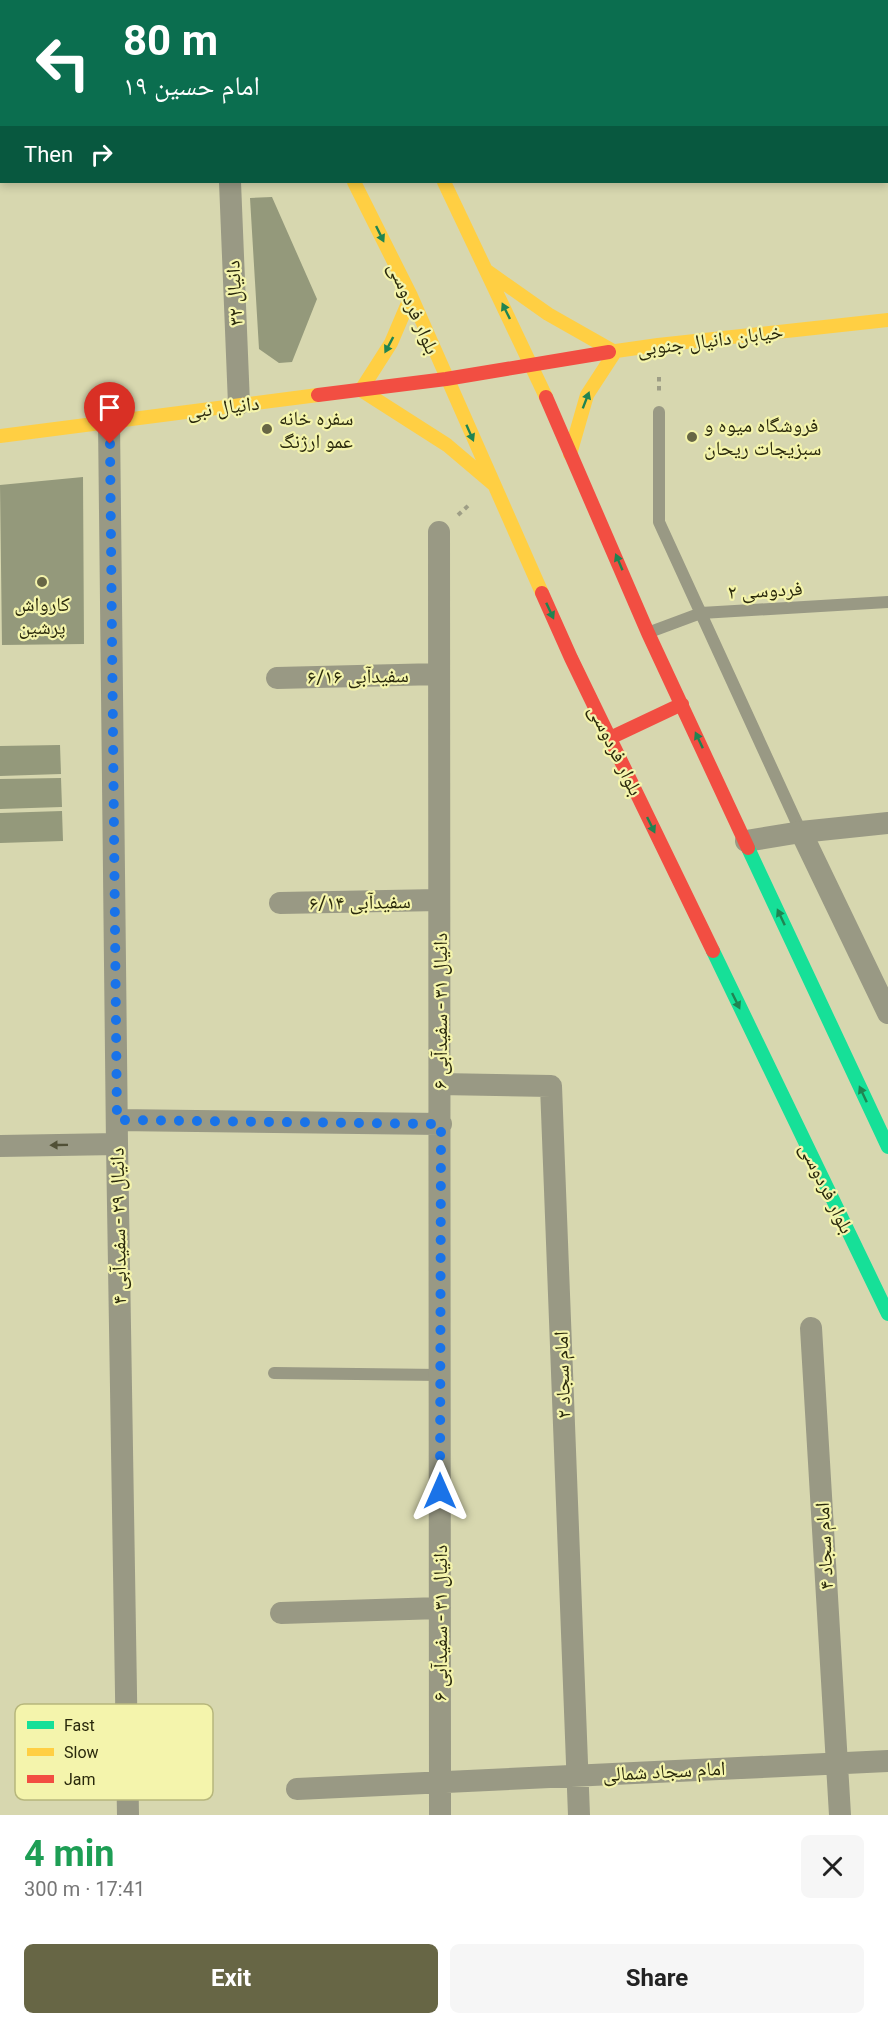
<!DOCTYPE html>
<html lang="en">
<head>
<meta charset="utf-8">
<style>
  :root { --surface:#fff; --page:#f6f6f6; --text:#222; --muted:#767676; --accent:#676645 }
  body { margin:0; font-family:Roboto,"Noto Naskh Arabic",sans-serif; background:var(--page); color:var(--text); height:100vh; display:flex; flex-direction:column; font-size:22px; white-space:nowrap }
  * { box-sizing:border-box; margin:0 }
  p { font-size:20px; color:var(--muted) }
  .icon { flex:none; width:33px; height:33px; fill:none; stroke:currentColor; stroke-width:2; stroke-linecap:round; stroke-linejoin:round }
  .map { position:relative; height:1815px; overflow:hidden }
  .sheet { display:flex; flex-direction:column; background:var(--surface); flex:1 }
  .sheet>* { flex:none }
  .top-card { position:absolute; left:0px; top:0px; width:888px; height:183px; box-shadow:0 3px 9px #0003; background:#0b6e4f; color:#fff; overflow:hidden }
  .pin { position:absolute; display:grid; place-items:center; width:51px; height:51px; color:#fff; margin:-62px -26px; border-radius:50% 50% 50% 0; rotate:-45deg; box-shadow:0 0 6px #0007 }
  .pin .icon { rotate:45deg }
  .me { position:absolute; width:66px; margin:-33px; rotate:0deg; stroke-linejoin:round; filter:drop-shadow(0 0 4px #0008) }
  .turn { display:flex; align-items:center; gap:21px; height:126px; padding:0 24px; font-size:27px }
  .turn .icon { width:78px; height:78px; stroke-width:2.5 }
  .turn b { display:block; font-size:42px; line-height:51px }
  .then { display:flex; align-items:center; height:57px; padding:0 24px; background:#0003; gap:12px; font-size:22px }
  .round { display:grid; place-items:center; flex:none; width:63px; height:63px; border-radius:9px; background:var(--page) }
  .headline { display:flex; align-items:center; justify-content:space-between; height:102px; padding:0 24px }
  h1 { font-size:36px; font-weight:700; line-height:45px; color:#1e9e55 }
  .button { display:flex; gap:12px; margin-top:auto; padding:12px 24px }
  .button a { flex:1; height:69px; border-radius:9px; background:var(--accent); color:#fff; font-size:24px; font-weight:700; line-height:69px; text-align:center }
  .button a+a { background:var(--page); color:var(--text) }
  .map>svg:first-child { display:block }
  .building { fill:#94997b }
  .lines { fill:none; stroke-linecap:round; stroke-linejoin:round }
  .path { stroke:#9e9e86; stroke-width:4; stroke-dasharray:4.5 4.5; stroke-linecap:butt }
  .lane { stroke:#999984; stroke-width:12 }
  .street { stroke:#999984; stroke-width:22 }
  .fast { stroke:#16e098; stroke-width:14 }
  .slow { stroke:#ffcf43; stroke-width:14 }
  .jam { stroke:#f24e42; stroke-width:14 }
  .oneway { fill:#208452 }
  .oneway2 { fill:#515036 }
  .route { stroke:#1a73e8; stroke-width:10; stroke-dasharray:0 18 }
  .poi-dot { fill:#676645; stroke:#f4f4ac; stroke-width:2 }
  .labels { text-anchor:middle; stroke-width:4.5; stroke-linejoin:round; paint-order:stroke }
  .street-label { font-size:20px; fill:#2a290c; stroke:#f4f4ac }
  .poi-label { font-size:20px; fill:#2a290c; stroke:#f4f4ac; text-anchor:start }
  .key { fill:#f4f4ac; stroke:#b7b77c; stroke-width:1.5 }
  .key-label { font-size:16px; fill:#2a290c }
</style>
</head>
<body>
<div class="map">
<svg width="888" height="1815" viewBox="0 0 888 1815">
  <rect width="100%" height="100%" fill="#d7d7af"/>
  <path class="building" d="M 272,197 L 317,299 L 292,362 L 279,363 L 259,349 L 250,198 Z
    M 83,477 L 84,644 L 2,645 L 0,485 Z
    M 60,745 L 61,774 L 0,776 L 0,746 Z
    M 61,778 L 62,807 L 0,809 L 0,779 Z
    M 62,811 L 63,841 L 0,843 L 0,813 Z"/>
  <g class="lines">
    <path class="path" d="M 659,377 L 659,394
      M 458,515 L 470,504"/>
    <path class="lane" d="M 659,412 L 659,522 L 801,832
      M 650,632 L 701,613 L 888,602
      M 274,1373 L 440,1375"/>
    <path class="street" d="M 230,182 L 239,404
      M 109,421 L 117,1144 L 128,1815
      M 439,532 L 440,1815
      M 277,678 L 439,674
      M 801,832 L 888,1013
      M 746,841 L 801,832 L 888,823
      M 280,903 L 439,900
      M 440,1084 L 551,1086 L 579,1815
      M 117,1120 L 441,1124
      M 0,1146 L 117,1144
      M 811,1328 L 840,1815
      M 281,1613 L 440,1608
      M 297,1789 L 888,1761"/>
    <path class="fast" d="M 748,848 L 888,1147
      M 713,951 L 888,1314"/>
    <path class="slow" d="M 355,0 L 355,2
      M 354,182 L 411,296 L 542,593
      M 444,182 L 546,397
      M 487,271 L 548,314 L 615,352 L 587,395 L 570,454
      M 411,296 L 391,343 L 361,390 L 447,445 L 493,484
      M 609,352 L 658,345 L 888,320
      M 0,436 L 318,395"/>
    <path class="jam" d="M 265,0 L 266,2
      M 318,395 L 446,379 L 609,352
      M 546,397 L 648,633 L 748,848
      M 542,593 L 571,658 L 713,951
      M 610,738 L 682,704"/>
  </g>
  <defs><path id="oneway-solid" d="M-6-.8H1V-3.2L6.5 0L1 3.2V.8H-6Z" transform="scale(1.5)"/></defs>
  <g class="oneway">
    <use href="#oneway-solid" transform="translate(380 234) rotate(64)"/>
    <use href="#oneway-solid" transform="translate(506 311) rotate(-116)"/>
    <use href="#oneway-solid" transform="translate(389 345) rotate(118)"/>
    <use href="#oneway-solid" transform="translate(586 400) rotate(-69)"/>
    <use href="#oneway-solid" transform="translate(470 433) rotate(66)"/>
    <use href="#oneway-solid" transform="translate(619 562) rotate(-113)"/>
    <use href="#oneway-solid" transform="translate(550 611) rotate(65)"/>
    <use href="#oneway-solid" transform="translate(699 740) rotate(-115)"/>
    <use href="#oneway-solid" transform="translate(651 825) rotate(64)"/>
    <use href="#oneway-solid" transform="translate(781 917) rotate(-115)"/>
    <use href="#oneway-solid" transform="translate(736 1001) rotate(64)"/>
    <use href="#oneway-solid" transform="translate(863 1094) rotate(-115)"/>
  </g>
  <use class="oneway2" href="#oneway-solid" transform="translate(59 1145) rotate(179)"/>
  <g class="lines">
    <path class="route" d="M 110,444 L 117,1120 L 441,1124 L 440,1491"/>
  </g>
  <g class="poi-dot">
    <circle cx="267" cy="429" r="6"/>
    <circle cx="692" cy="437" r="6"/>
    <circle cx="42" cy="582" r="6"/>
  </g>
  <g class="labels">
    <g class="street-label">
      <text transform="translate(234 293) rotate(-93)" y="7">دانیال ۳۲</text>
      <text transform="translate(414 308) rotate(66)" y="7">بلوار فردوسی</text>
      <text transform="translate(710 340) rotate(-7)" y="7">خیابان دانیال جنوبی</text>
      <text transform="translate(223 407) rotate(-7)" y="7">دانیال نبی</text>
      <text transform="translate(765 590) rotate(-3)" y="7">فردوسی ۲</text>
      <text transform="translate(358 676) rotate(-1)" y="7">سفیدآبی ۶/۱۶</text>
      <text transform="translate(616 750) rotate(64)" y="7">بلوار فردوسی</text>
      <text transform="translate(360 902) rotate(-1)" y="7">سفیدآبی ۶/۱۴</text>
      <text transform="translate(440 1011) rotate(-90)" y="7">دانیال ۳۱ - سفیدآبی ۶</text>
      <text transform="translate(827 1188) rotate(64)" y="7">بلوار فردوسی</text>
      <text transform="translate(118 1226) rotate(-91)" y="7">دانیال ۲۹ - سفیدآبی ۴</text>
      <text transform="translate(562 1375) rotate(-92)" y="7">امام سجاد ۲</text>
      <text transform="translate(824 1546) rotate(-93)" y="7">امام سجاد ۴</text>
      <text transform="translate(440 1623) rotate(-90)" y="7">دانیال ۳۱ - سفیدآبی ۶</text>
      <text transform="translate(664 1771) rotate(-3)" y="7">امام سجاد شمالی</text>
    </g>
    <g class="poi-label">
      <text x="279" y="425">سفره خانه<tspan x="279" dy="23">عمو ارژنگ</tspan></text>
      <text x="704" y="432">فروشگاه میوه و<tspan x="704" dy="23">سبزیجات ریحان</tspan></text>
      <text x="42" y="611" text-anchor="middle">کارواش<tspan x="42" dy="23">پرشین</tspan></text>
    </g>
  </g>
  <rect x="15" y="1704" width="198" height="96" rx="9" class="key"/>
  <rect x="27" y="1721" width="27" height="8" fill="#16e098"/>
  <rect x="27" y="1748" width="27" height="8" fill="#ffcf43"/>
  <rect x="27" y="1775" width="27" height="8" fill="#f24e42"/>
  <g class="key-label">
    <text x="64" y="1731">Fast</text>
    <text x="64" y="1758">Slow</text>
    <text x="64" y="1785">Jam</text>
  </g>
</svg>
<div class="pin" style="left:110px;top:444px;background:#d93025"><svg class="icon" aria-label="arrive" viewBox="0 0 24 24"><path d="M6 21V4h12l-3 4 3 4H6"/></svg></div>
<svg class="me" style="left:440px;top:1491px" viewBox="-20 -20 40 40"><path d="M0-17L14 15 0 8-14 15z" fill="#1a73e8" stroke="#fff" stroke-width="4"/></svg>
<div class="top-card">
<div class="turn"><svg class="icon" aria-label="left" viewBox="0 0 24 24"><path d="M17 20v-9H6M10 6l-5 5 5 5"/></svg><div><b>80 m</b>امام حسین ۱۹</div></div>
<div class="then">Then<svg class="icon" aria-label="right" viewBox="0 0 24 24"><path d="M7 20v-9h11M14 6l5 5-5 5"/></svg></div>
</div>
</div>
<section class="sheet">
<div class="headline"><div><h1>4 min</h1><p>300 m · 17:41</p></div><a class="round"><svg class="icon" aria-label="close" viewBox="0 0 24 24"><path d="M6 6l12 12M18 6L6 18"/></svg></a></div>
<div class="button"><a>Exit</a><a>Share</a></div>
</section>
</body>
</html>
